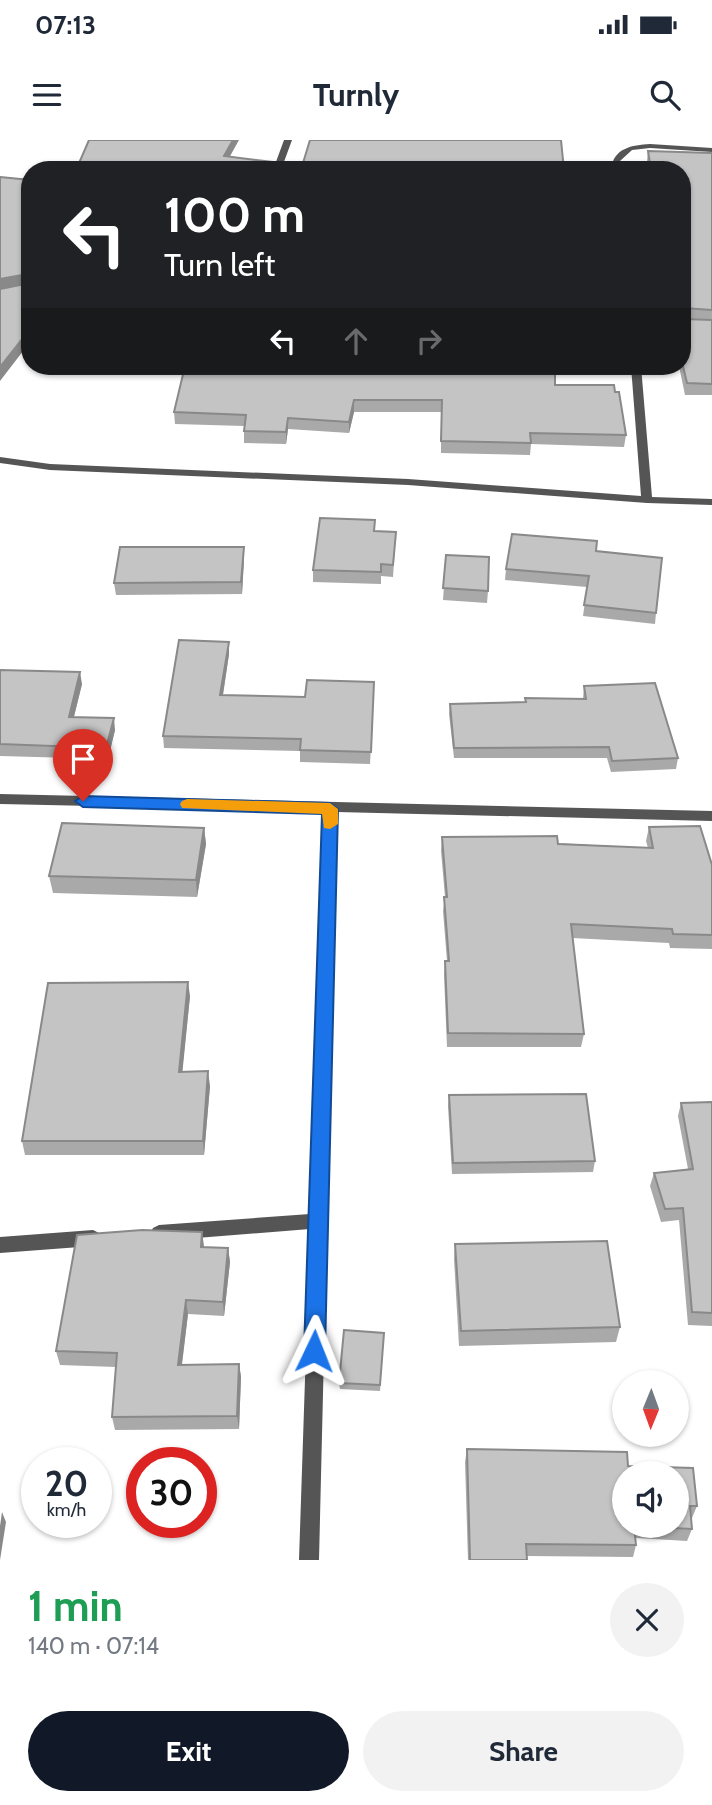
<!DOCTYPE html>
<html lang="en">
<head>
<meta charset="utf-8">
<style>
  :root { --surface:#fff; --page:#f2f2f3; --text:#1f2937; --muted:#747a83; --accent:#111827 }
  body { margin:0; font-family:Cabin,sans-serif; background:var(--page); color:var(--text); height:100vh; display:flex; flex-direction:column; font-size:26px; white-space:nowrap }
  * { box-sizing:border-box; margin:0 }
  p { font-size:23px; color:var(--muted) }
  .icon { flex:none; width:38px; height:38px; fill:none; stroke:currentColor; stroke-width:2; stroke-linecap:round; stroke-linejoin:round }
  .map { position:relative; height:1420px; overflow:hidden }
  .panel { display:flex; flex-direction:column; background:var(--surface); flex:1 }
  .panel>* { flex:none }
  .banner { position:absolute; left:21px; top:21px; width:670px; height:214px; border-radius:28px; box-shadow:0 2px 5px #0004; background:#202124; color:#fff; overflow:hidden }
  .needle { width:46px; rotate:181deg }
  .buttons { position:absolute; left:612px; top:1230px; display:grid; gap:14px }
  .buttons a { display:grid; place-items:center; width:77px; height:77px; border-radius:50%; background:var(--surface); box-shadow:0 2px 5px #0004; font-size:35px }
  .speed { position:absolute; left:21px; top:1307px; display:flex; gap:14px; font-size:35px; font-weight:700; text-align:center }
  .speed>* { display:grid; place-content:center; width:91px; height:91px; border-radius:50%; background:var(--surface); box-shadow:0 2px 5px #0004; line-height:1 }
  .speed small { font-size:18px; font-weight:400 }
  .speed .limit { border:10px solid #d22; background:#fff; color:#111 }
  .pin { position:absolute; display:grid; place-items:center; width:60px; height:60px; color:#fff; margin:-72px -30px; border-radius:50% 50% 50% 0; rotate:-45deg; box-shadow:0 0 7px #0007 }
  .pin .icon { rotate:45deg }
  .me { position:absolute; width:77px; margin:-38px; rotate:2deg; stroke-linejoin:round; filter:drop-shadow(0 0 5px #0008) }
  .turn { display:flex; align-items:center; gap:24px; height:147px; padding:0 28px; font-size:32px }
  .turn .icon { width:91px; height:91px; stroke-width:2.5 }
  .turn b { display:block; font-size:49px; line-height:60px }
  .lanes { display:flex; align-items:center; height:66px; padding:0 28px; background:#0003; justify-content:center; gap:35px; direction:ltr }
  .lanes .off { opacity:.35 }
  .round { display:grid; place-items:center; flex:none; width:74px; height:74px; border-radius:37px; background:var(--page) }
  .summary { display:flex; align-items:center; justify-content:space-between; height:119px; padding:0 28px }
  h1 { font-size:42px; font-weight:700; line-height:52px; color:#1e9e55 }
  .action { display:flex; gap:14px; margin-top:auto; padding:14px 28px }
  .action a { flex:1; height:80px; border-radius:42px; background:var(--accent); color:#fff; font-size:28px; font-weight:700; line-height:80px; text-align:center }
  .action a+a { background:var(--page); color:var(--text) }
  .status { display:flex; justify-content:space-between; align-items:center; height:49px; padding:0 35px; background:var(--surface); direction:ltr }
  .status svg { height:19px; fill:currentColor }
  header { display:flex; justify-content:space-between; align-items:center; height:91px; padding:0 28px; background:var(--surface); font-size:32px; font-weight:700 }
  .map>svg:first-child { display:block }
  .lines { fill:none; stroke-linecap:round; stroke-linejoin:round }
  .minor { fill:#555; fill-rule:evenodd }
  .wall { fill:#a9a9a9 }
  .shaded-wall { fill:#898989 }
  .building { fill:#c4c4c4; stroke:#898989; stroke-width:2; fill-rule:evenodd }
  .route { fill:#1a73e8; stroke:#114b97; stroke-width:2 }
  .slow { fill:#f59e0b }
</style>
</head>
<body>
<div class="status"><b>07:13</b><svg viewBox="0 0 49 12"><path d="M0 12V9h3v3zM5 12V6h3v6zM10 12V3h3v9zM15 12V0h3v12zM26 1h20v11H26zM47 4h2v5h-2z"/></svg></div>
<header><svg class="icon" aria-label="menu" viewBox="0 0 24 24"><path d="M4 6h16M4 12h16M4 18h16"/></svg>Turnly<svg class="icon" aria-label="search" viewBox="0 0 24 24"><circle cx="10" cy="10" r="6"/><path d="M15 15l6 6"/></svg></header>
<div class="map">
<svg width="712" height="1420" viewBox="0 0 712 1420">
  <rect width="100%" height="100%" fill="#fff"/>
  <g class="lines">
    <path class="minor" d="M 284,0 L 292,0 L 281,30 L 273,30 Z
      M 650,4 L 712,8 L 712,12 L 650,8 L 632,10 L 620,21 L 619,30 L 611,30 C 613,8 632,5 650,4 Z
      M 631,226 L 641,226 L 652,357 L 712,359 L 712,365 L 647,363 L 408,345 L 50,330 L 0,323 L 0,317 L 50,324 L 408,339 L 641,356 Z
      M 0,654 L 712,671 L 712,681 L 337,672 L 319,1420 L 299,1420 L 310,1089 L 159,1101 L 153,1098 L 150,1093 L 153,1088 L 159,1085 L 310,1074 L 323,671 L 0,664 Z
      M 93,1090 L 99,1093 L 102,1098 L 99,1103 L 93,1106 L 0,1113 L 0,1097 Z"/>
  </g>
  <path class="wall" d="M 648,11 L 712,13 L 712,255 L 685,255 L 679,226 L 682,226 L 682,30 L 648,30 L 647,21 Z
    M 555,245 L 626,295 L 624,307 L 531,304 L 530,315 L 441,313 L 441,272 L 354,272 L 349,293 L 288,289 L 286,304 L 244,303 L 244,286 L 175,284 L 174,272 Z
    M 375,380 L 375,391 L 396,392 L 393,437 L 381,436 L 381,444 L 313,442 L 313,430 Z
    M 596,411 L 656,473 L 655,484 L 583,476 L 587,447 L 505,440 L 506,429 Z
    M 446,415 L 488,451 L 487,463 L 443,460 Z
    M 244,419 L 242,454 L 116,455 L 114,443 Z
    M 229,502 L 229,514 L 223,555 L 305,557 L 374,554 L 370,624 L 300,622 L 300,611 L 164,608 L 163,596 Z
    M 0,530 L 82,544 L 74,577 L 115,590 L 108,619 L 0,616 Z
    M 584,546 L 678,618 L 676,629 L 611,632 L 607,618 L 454,618 L 449,574 L 450,564 L 525,562 L 525,558 L 583,559 Z
    M 649,687 L 712,725 L 712,809 L 670,808 L 669,803 L 572,798 L 584,894 L 581,907 L 447,907 L 444,835 L 445,821 L 447,821 L 443,771 L 445,757 L 441,711 L 442,697 L 648,708 L 646,701 Z
    M 204,688 L 206,704 L 197,757 L 53,753 L 49,736 Z
    M 190,856 L 182,932 L 210,946 L 204,1015 L 25,1015 L 22,1001 Z
    M 449,955 L 595,1021 L 593,1032 L 452,1034 L 448,966 Z
    M 712,962 L 712,1186 L 688,1185 L 679,1080 L 661,1082 L 650,1046 L 654,1033 L 688,1029 L 678,976 L 681,963 Z
    M 455,1104 L 620,1187 L 616,1202 L 459,1206 L 454,1119 Z
    M 204,1108 L 228,1108 L 230,1122 L 224,1176 L 188,1174 L 182,1225 L 239,1224 L 241,1237 L 239,1289 L 115,1290 L 112,1277 L 116,1227 L 60,1225 L 56,1211 Z
    M 384,1193 L 380,1251 L 340,1249 L 339,1243 Z
    M 467,1309 L 628,1326 L 697,1366 L 692,1378 L 691,1378 L 692,1389 L 687,1401 L 636,1398 L 636,1405 L 633,1417 L 527,1416 L 527,1420 L 468,1420 L 465,1322 Z"/>
  <path class="shaded-wall" d="M 233,0 L 239,0 L 224,27 L 224,16 Z
    M 28,134 L 30,145 L 0,150 L 0,139 Z
    M 30,189 L 30,202 L 0,241 L 0,227 Z
    M 354,260 L 354,272 L 349,293 L 349,282 Z
    M 288,278 L 288,289 L 286,304 L 286,292 Z
    M 244,407 L 244,419 L 242,454 L 241,442 Z
    M 229,502 L 229,514 L 221,567 L 220,555 Z
    M 80,532 L 82,544 L 71,588 L 69,577 Z
    M 114,578 L 115,590 L 108,619 L 106,608 Z
    M 204,688 L 206,704 L 197,757 L 196,740 Z
    M 188,842 L 190,856 L 181,946 L 179,932 Z
    M 208,931 L 210,946 L 204,1015 L 203,1001 Z
    M 202,1092 L 204,1106 L 203,1122 L 201,1107 Z
    M 228,1108 L 230,1122 L 224,1176 L 223,1162 Z
    M 186,1160 L 188,1174 L 180,1238 L 178,1225 Z
    M 239,1224 L 241,1237 L 239,1289 L 237,1276 Z
    M 2,1372 L 6,1382 L 0,1420 L 0,1386 Z"/>
  <path class="building" d="M 89,0 L 233,0 L 224,16 L 273,22 L 303,23 L 310,0 L 561,0 L 564,30 L 76,30 Z
    M 648,11 L 712,13 L 712,170 L 684,168 L 682,172 L 682,30 L 651,30 Z
    M 0,37 L 30,40 L 30,140 L 28,134 L 0,139 Z
    M 30,143 L 30,189 L 0,227 L 0,149 Z
    M 682,178 L 684,179 L 712,180 L 712,244 L 687,243 L 682,222 Z
    M 185,226 L 555,226 L 555,245 L 614,245 L 615,252 L 619,252 L 626,295 L 530,293 L 531,303 L 441,301 L 442,260 L 354,260 L 349,282 L 288,278 L 286,292 L 244,291 L 246,275 L 174,272 Z
    M 320,378 L 375,380 L 374,391 L 396,392 L 393,425 L 381,424 L 381,432 L 313,430 Z
    M 512,394 L 597,401 L 596,411 L 662,418 L 656,473 L 584,465 L 589,436 L 506,429 Z
    M 120,407 L 244,407 L 241,442 L 114,443 Z
    M 446,415 L 489,417 L 488,451 L 443,448 Z
    M 179,500 L 229,502 L 220,555 L 305,557 L 307,540 L 374,542 L 371,612 L 300,610 L 301,599 L 163,596 Z
    M 0,530 L 80,532 L 69,577 L 114,578 L 106,608 L 0,604 Z
    M 655,543 L 678,618 L 612,621 L 609,607 L 454,608 L 450,564 L 526,562 L 525,558 L 586,559 L 584,546 Z
    M 62,683 L 204,688 L 196,740 L 49,736 Z
    M 700,686 L 712,725 L 712,795 L 673,794 L 672,789 L 571,784 L 584,894 L 448,893 L 445,821 L 449,821 L 444,757 L 447,757 L 442,697 L 557,696 L 558,704 L 653,708 L 649,687 Z
    M 188,842 L 179,932 L 208,931 L 203,1001 L 22,1001 L 48,843 Z
    M 586,954 L 595,1021 L 453,1023 L 449,955 Z
    M 712,962 L 712,1173 L 692,1172 L 683,1068 L 665,1069 L 654,1033 L 693,1029 L 681,963 Z
    M 142,1090 L 202,1092 L 201,1107 L 228,1108 L 223,1162 L 186,1160 L 178,1225 L 239,1224 L 237,1276 L 112,1277 L 117,1213 L 56,1211 L 77,1095 Z
    M 607,1101 L 620,1187 L 461,1191 L 455,1104 Z
    M 344,1190 L 384,1193 L 380,1245 L 339,1243 Z
    M 467,1309 L 627,1312 L 628,1326 L 693,1328 L 697,1366 L 690,1366 L 692,1389 L 634,1386 L 636,1405 L 526,1404 L 527,1420 L 470,1420 ZM 625,1334 L 677,1334 L 677,1386 L 625,1386 Z"/>
  <path class="route" d="M 83,656 L 330,663 L 338,669 L 325,1211 L 322,1218 L 314,1221 L 307,1218 L 304,1211 L 322,674 L 83,667 L 75,661 Z"/>
  <path class="slow" d="M 187,659 L 330,663 L 338,669 L 338,684 L 330,689 L 324,688 L 322,674 L 182,668 L 180,664 L 182,661 Z"/>
</svg>
<div class="buttons">
<a><svg class="needle" viewBox="-14 -14 28 28"><path d="M0-13l5 13h-10z" fill="#e53935"/><path d="M0 13l5-13h-10z" fill="#747a83"/></svg></a>
<a><svg class="icon" aria-label="sound" viewBox="0 0 24 24"><path d="M4 9h4l5-4v14l-5-4H4zM17 9q2 3 0 6"/></svg></a>
</div>
<div class="speed"><div>20<small>km/h</small></div><div class="limit">30</div></div>
<div class="pin" style="left:83px;top:661px;background:#d93025"><svg class="icon" aria-label="arrive" viewBox="0 0 24 24"><path d="M6 21V4h12l-3 4 3 4H6"/></svg></div>
<svg class="me" style="left:314px;top:1211px" viewBox="-20 -20 40 40"><path d="M0-17L14 15 0 8-14 15z" fill="#1a73e8" stroke="#fff" stroke-width="4"/></svg>
<div class="banner">
<div class="turn"><svg class="icon" aria-label="left" viewBox="0 0 24 24"><path d="M17 20v-9H6M10 6l-5 5 5 5"/></svg><div><b>100 m</b>Turn left</div></div>
<div class="lanes"><svg class="icon" aria-label="left" viewBox="0 0 24 24"><path d="M17 20v-9H6M10 6l-5 5 5 5"/></svg><svg class="icon off" aria-label="ahead" viewBox="0 0 24 24"><path d="M12 20V5M6 11l6-6 6 6"/></svg><svg class="icon off" aria-label="right" viewBox="0 0 24 24"><path d="M7 20v-9h11M14 6l5 5-5 5"/></svg></div>
</div>
</div>
<section class="panel">
<div class="summary"><div><h1>1 min</h1><p>140 m · 07:14</p></div><a class="round"><svg class="icon" aria-label="close" viewBox="0 0 24 24"><path d="M6 6l12 12M18 6L6 18"/></svg></a></div>
<div class="action"><a>Exit</a><a>Share</a></div>
</section>
</body>
</html>
